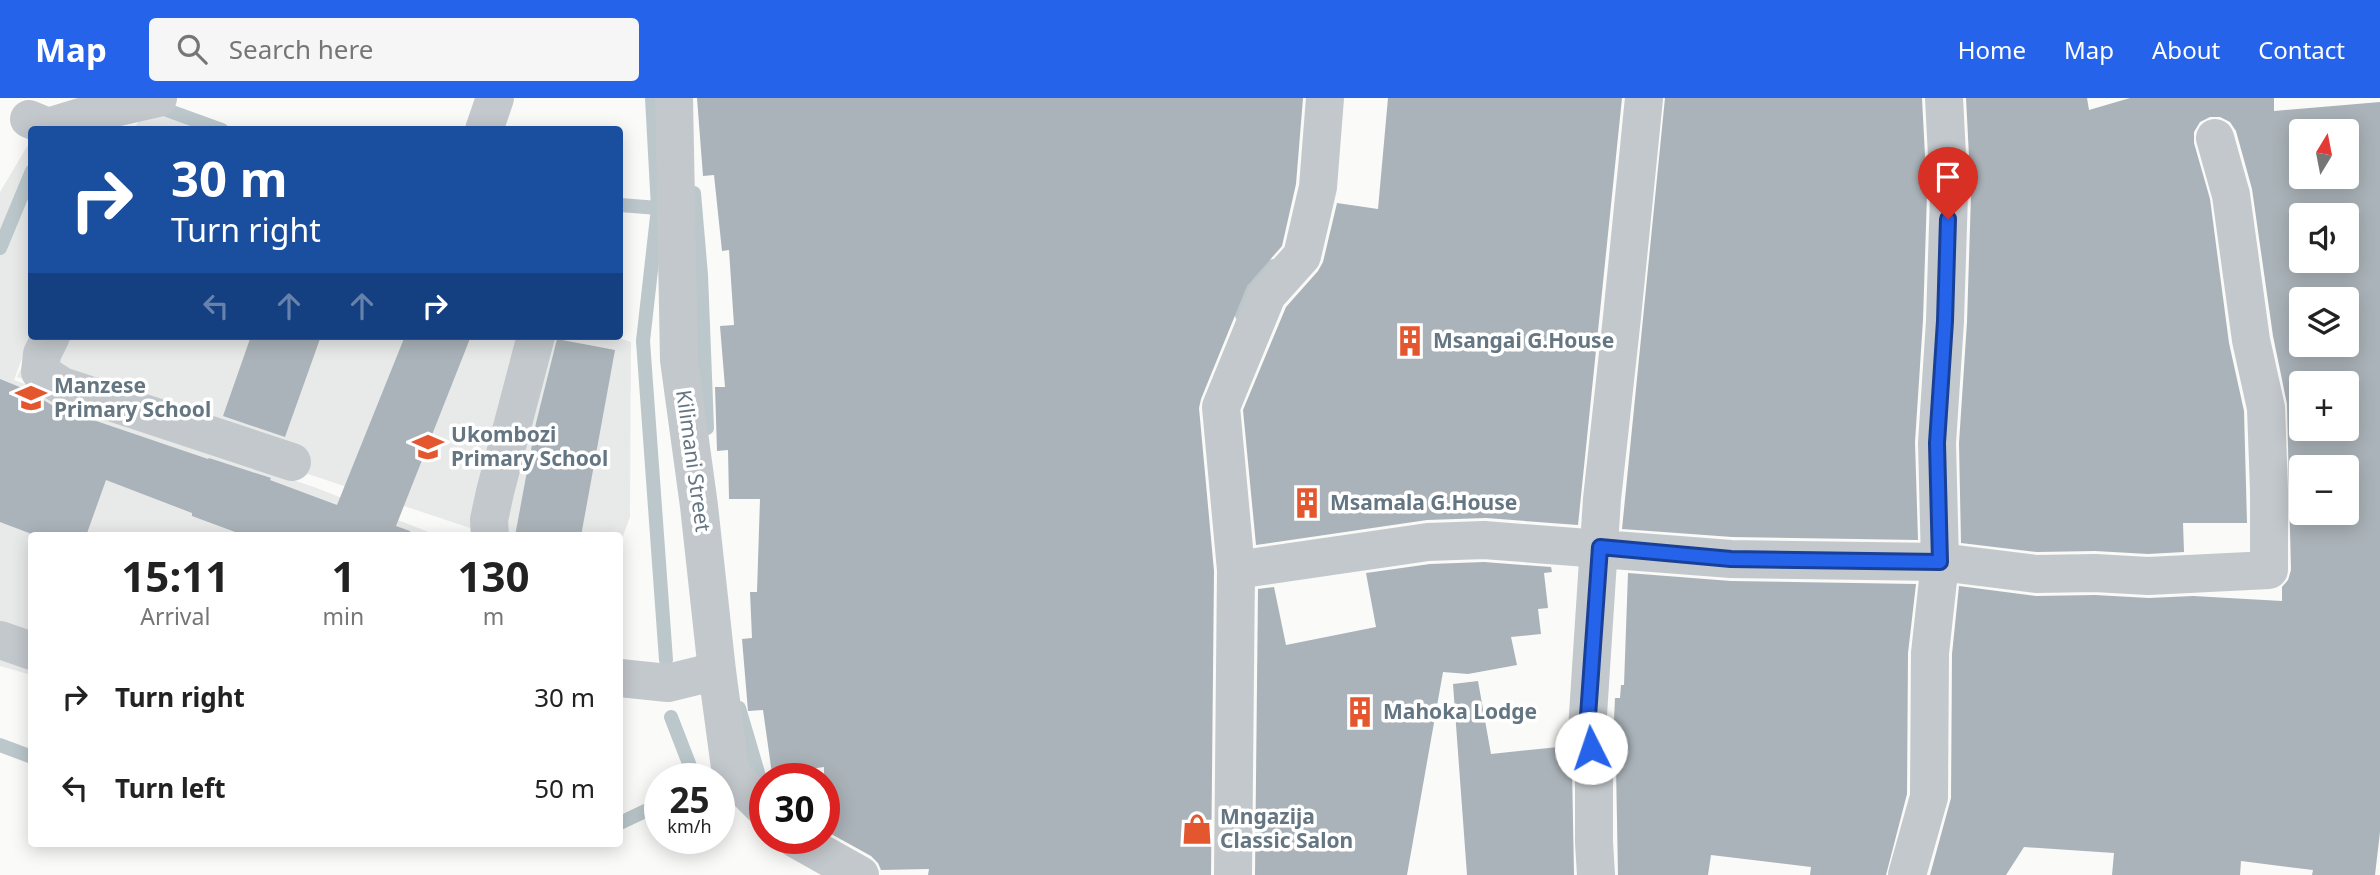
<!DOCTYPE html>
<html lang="en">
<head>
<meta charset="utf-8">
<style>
  :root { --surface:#fff; --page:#f6f6f6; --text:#222; --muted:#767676; --accent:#2563eb }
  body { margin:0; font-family:"Noto Sans",sans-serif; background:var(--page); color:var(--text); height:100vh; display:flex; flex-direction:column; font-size:26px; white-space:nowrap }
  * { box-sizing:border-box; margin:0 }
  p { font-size:23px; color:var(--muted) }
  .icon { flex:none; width:38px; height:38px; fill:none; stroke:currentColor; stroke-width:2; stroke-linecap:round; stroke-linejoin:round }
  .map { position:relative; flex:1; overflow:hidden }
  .drawer { position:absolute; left:28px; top:434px; width:595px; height:315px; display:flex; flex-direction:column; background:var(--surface); border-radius:7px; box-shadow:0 4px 18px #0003 }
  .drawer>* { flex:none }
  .banner { position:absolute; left:28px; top:28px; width:595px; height:214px; border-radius:7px; box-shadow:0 4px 18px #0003; background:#1a4fa0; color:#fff; overflow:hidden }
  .needle { width:46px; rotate:10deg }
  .controls { position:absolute; left:2289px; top:21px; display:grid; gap:14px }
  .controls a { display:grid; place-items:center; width:70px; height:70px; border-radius:7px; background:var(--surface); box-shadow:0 4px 18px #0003; font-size:35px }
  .speed { position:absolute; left:644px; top:665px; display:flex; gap:14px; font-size:35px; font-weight:700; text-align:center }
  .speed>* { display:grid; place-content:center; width:91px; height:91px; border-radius:50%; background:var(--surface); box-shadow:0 4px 18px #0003; line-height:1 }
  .speed small { font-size:18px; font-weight:400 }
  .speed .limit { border:10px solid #d22; background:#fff; color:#111 }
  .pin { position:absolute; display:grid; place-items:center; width:60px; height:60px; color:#fff; margin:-72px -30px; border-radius:50% 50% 50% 0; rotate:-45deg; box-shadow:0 0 7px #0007 }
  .pin .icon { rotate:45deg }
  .me { position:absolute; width:77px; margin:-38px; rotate:356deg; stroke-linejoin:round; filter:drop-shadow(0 0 5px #0008) }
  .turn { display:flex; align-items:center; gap:24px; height:147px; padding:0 28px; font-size:32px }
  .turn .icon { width:91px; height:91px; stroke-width:2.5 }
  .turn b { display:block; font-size:49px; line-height:60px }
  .lanes { display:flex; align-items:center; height:66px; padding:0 28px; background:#0003; justify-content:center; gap:35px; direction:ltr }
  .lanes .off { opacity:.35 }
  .eta { display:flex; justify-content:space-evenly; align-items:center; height:119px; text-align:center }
  .eta b { font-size:42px; font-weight:700; line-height:49px }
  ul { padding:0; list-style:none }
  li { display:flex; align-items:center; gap:21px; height:91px; padding:0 28px }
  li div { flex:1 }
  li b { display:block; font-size:26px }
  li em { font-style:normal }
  header { display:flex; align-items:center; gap:42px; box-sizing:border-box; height:98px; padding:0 35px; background:var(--accent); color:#fff }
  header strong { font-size:33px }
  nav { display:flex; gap:38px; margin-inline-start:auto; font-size:24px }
  .search { width:490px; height:63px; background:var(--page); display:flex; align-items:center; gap:18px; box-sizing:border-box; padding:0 24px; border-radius:7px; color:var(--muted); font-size:26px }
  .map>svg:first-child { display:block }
  .built { fill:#e8e9e9 }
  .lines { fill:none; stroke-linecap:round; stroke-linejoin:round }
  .stream { stroke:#bbc7cb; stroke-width:14 }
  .building { fill:#aab3b9; fill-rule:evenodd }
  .minor { stroke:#c3c8cc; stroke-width:38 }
  .route-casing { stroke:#184099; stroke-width:18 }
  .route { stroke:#2563eb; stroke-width:12 }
  .labels { text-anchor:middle; stroke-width:7; stroke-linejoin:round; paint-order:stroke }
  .poi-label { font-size:21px; font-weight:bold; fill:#657683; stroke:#fff; text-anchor:start }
  .street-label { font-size:21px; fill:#657683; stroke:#fff }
</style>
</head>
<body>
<header>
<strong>Map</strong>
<div class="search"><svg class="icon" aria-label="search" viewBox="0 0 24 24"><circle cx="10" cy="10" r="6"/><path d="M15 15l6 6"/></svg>Search here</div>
<nav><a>Home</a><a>Map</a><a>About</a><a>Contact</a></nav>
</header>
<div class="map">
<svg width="2380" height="777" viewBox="0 0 2380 777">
  <rect width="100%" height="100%" fill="#fafaf8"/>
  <path class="built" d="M 169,16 L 211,31 L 134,32 L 141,18 Z
    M 31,42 L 31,236 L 14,282 L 206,353 L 314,389 L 436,437 L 32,438 L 31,577 L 0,568 L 0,94 Z
    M 36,238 L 613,238 L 631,244 L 630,419 L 620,446 L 620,438 L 491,437 L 17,279 Z"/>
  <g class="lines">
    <path class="stream" d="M 652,0 L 658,110 L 643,243 L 666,562
      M 164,11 L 222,32
      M 694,95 L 701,177 L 707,330
      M 620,107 L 658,110
      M 0,150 L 32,73
      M 1242,217 L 1247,188 L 1266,170 L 1274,168
      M 739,610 L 759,678 L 765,684
      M 671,619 L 695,681
      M 0,647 L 32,659
      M 620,725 L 660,706"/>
  </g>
  <path class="building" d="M 697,0 L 1303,0 L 1296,86 L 1282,148 L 1247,188 L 1201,301 L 1199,310 L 1214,473 L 1211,777 L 928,777 L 929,771 L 881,772 L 878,765 L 871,758 L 824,732 L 824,669 L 772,676 L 763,612 L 748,613 L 742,541 L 752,540 L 750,494 L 757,494 L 760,401 L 729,401 L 728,352 L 717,353 L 715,289 L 725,289 L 720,228 L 734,227 L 729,152 L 722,153 L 714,77 L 703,78 Z
    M 1388,0 L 1622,0 L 1578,427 L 1486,420 L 1427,422 L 1256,447 L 1243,312 L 1286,209 L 1318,173 L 1323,164 L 1337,105 L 1378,111 Z
    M 1665,0 L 1922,0 L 1927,96 L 1923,222 L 1915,344 L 1918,442 L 1732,439 L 1622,431 Z
    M 1966,0 L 2087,0 L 2089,12 L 2130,0 L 2274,0 L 2274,13 L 2380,4 L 2380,734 L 2375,777 L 2312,777 L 2313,772 L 2241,763 L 2240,777 L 2112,777 L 2114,755 L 2024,749 L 2006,777 L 1930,777 L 1951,700 L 1952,556 L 1959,488 L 2036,498 L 2095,497 L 2149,500 L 2193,498 L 2282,503 L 2282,489 L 2288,482 L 2291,472 L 2287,306 L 2273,238 L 2252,91 L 2236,33 L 2230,24 L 2220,19 L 2210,19 L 2200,24 L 2194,34 L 2194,45 L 2210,101 L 2229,245 L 2244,313 L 2247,425 L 2183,425 L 2184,454 L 2148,456 L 2095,453 L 2037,454 L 1961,445 L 1959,345 L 1967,224 L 1971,97 ZM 2301,33 L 2347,33 L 2347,79 L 2301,79 ZM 2301,117 L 2347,117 L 2347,163 L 2301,163 ZM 2301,201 L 2347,201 L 2347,247 L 2301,247 ZM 2301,285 L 2347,285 L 2347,331 L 2301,331 ZM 2301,369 L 2347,369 L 2347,415 L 2301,415 Z
    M 251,238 L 321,238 L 285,339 L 223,318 Z
    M 405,238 L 471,238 L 396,428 L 410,433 L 409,438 L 246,438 L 192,418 L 192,415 L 106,382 L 86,438 L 37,438 L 0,424 L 0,281 L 27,292 L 55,309 L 208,361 L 209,360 L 271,380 L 270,382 L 337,407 Z
    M 557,241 L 615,252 L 581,438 L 515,438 L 536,325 Z
    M 1484,464 L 1551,469 L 1552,474 L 1544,475 L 1548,510 L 1538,511 L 1541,536 L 1511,539 L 1517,567 L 1468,576 L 1443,574 L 1407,777 L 1255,777 L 1258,491 L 1274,489 L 1286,547 L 1376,529 L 1366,475 L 1430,466 Z
    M 1628,475 L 1731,483 L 1916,486 L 1908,555 L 1907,696 L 1886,777 L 1810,777 L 1811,769 L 1711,757 L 1708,777 L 1618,777 L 1616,669 L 1612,644 L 1613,644 L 1615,600 L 1620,600 L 1621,587 L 1624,587 Z
    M 1478,583 L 1491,656 L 1568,648 L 1572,671 L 1574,777 L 1467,777 L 1453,586 Z"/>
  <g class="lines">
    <path class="minor" d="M 674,0 L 679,262 L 699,408 L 717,573 L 731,677 L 765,711
      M 29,21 L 48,29 L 97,14 L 158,0
      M 484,32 L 495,0
      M 51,238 L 42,256 L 40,274 L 62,288 L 292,364
      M 490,438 L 489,422 L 495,394 L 536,238
      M 1236,472 L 1428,444 L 1484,442 L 1731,461 L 1940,464 L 2036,476 L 2095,475 L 2148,478 L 2269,472 L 2269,392 L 2266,310 L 2251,242 L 2231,97 L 2215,40
      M 0,542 L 32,553
      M 620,580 L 668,585 L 717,573
      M 794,740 L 860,777
      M 1233,777 L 1236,472 L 1221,309 L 1267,197 L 1302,158 L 1318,89 L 1325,0
      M 1596,777 L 1594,744 L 1594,669 L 1587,632 L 1602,401 L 1622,219 L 1644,0
      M 1907,777 L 1929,699 L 1930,555 L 1940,464 L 1937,345 L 1945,223 L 1949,96 L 1944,0"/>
  </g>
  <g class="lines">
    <defs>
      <path id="route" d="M 1591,650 L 1587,632 L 1600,449 L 1731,461 L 1940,464 L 1937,345 L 1945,223 L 1948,121"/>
    </defs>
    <use href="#route" class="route-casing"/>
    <use href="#route" class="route"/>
  </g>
  <defs>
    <symbol id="building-bare" viewBox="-9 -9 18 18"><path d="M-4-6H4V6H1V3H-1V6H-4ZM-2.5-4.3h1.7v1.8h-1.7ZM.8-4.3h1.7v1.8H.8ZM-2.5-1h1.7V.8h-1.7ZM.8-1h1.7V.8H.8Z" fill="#e4572e" stroke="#fff" stroke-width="2.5" paint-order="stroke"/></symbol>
    <symbol id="school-bare" viewBox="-9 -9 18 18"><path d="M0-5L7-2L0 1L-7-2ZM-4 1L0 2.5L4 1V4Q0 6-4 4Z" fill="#e4572e" stroke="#fff" stroke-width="2.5" paint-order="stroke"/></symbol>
    <symbol id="shop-bare" viewBox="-9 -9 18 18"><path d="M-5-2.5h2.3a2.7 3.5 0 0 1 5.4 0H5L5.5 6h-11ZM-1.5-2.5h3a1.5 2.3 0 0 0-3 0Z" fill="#e4572e" stroke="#fff" stroke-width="2.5" paint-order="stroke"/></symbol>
  </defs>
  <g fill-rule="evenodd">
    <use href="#building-bare" x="1388" y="221" width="44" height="44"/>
    <use href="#school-bare" x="9" y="278" width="44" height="44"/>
    <use href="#school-bare" x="406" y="327" width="44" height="44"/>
    <use href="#building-bare" x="1285" y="383" width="44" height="44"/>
    <use href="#building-bare" x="1338" y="592" width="44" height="44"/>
    <use href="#shop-bare" x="1175" y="709" width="44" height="44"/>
  </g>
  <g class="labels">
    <g class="poi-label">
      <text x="1433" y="250">Msangai G.House</text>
      <text x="54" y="295">Manzese<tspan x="54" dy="24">Primary School</tspan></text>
      <text x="451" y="344">Ukombozi<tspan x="451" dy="24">Primary School</tspan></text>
      <text x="1330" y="412">Msamala G.House</text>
      <text x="1383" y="621">Mahoka Lodge</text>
      <text x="1220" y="726">Mngazija<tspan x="1220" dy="24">Classic Salon</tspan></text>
    </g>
    <g class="street-label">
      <text transform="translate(693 363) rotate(82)" y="7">Kilimani Street</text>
    </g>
  </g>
</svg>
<div class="controls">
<a><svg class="needle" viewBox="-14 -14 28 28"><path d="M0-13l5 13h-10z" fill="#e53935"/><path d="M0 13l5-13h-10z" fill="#767676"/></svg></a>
<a><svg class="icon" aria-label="sound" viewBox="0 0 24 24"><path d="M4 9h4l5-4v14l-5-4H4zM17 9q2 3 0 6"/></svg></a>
<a><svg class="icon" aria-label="layers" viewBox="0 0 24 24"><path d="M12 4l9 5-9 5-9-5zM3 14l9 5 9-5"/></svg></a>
<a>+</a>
<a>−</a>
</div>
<div class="speed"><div>25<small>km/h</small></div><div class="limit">30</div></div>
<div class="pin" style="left:1948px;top:121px;background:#d93025"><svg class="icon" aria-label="arrive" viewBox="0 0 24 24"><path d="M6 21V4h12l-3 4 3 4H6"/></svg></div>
<svg class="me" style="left:1591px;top:650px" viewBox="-20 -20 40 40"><circle r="19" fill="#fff"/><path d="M0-13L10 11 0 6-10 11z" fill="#2563eb"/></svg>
<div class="banner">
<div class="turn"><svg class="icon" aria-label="right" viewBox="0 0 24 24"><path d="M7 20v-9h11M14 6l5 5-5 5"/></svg><div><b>30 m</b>Turn right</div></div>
<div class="lanes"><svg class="icon off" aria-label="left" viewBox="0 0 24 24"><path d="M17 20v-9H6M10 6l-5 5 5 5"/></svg><svg class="icon off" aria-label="ahead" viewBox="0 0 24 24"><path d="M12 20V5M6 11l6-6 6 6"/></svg><svg class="icon off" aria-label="ahead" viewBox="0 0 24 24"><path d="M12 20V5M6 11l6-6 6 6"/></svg><svg class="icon" aria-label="right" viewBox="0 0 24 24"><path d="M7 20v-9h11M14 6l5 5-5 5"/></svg></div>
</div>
<section class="drawer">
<div class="eta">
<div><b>15:11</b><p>Arrival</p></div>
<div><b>1</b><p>min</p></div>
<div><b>130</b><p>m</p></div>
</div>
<ul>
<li><svg class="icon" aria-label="right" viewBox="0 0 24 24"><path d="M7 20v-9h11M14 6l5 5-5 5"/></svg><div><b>Turn right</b></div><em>30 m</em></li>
<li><svg class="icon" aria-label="left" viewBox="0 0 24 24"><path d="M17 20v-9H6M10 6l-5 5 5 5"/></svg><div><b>Turn left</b></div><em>50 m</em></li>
</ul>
</section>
</div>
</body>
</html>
